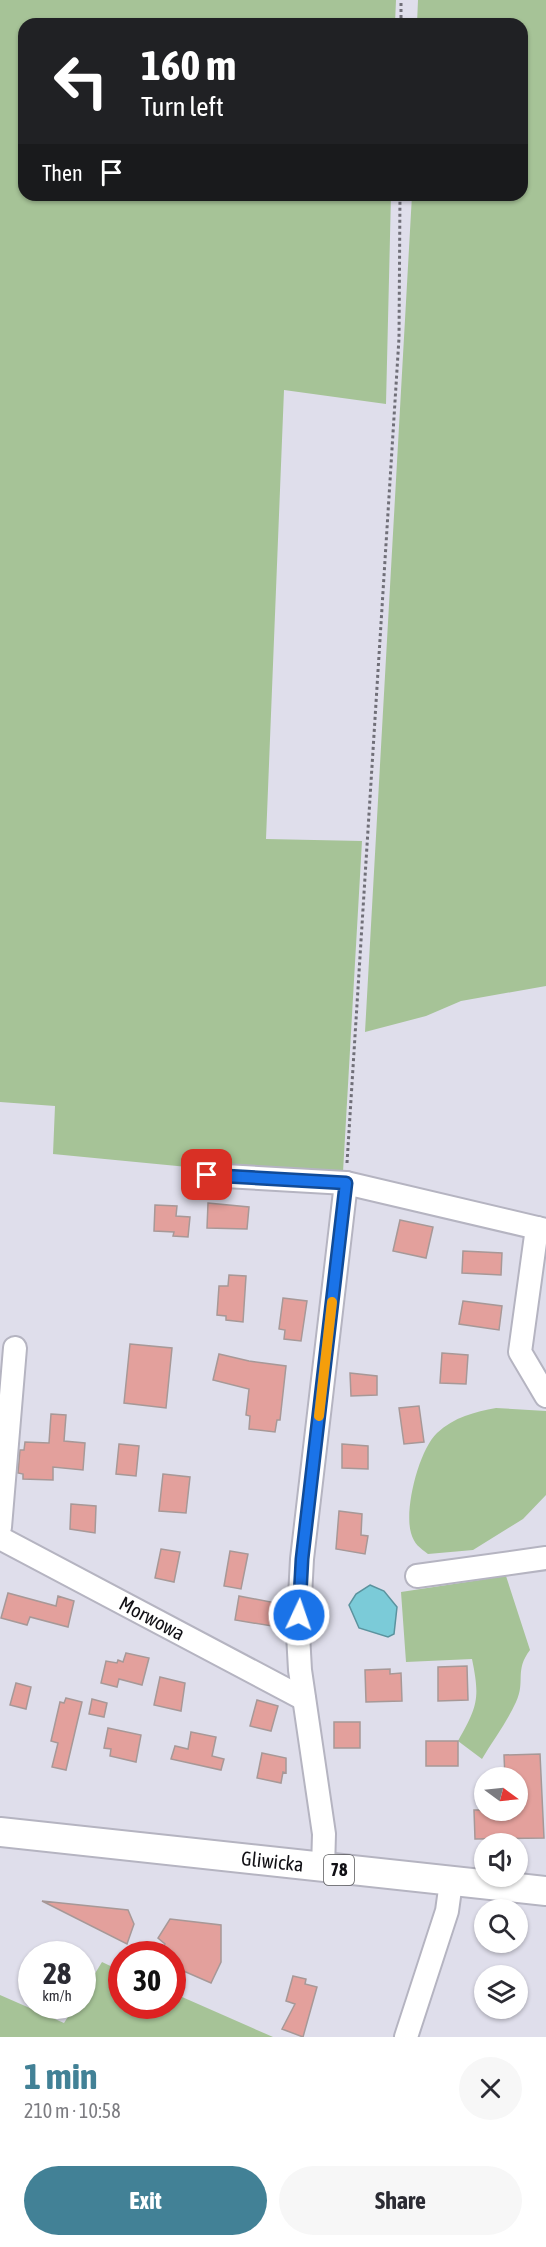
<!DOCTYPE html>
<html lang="en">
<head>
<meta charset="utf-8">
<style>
  :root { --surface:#fff; --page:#f7f7f7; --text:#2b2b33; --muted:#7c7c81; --accent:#428196 }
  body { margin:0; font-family:"Asap Condensed",sans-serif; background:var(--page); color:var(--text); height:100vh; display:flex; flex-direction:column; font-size:22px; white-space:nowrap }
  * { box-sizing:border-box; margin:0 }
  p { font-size:20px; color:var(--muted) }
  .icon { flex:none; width:33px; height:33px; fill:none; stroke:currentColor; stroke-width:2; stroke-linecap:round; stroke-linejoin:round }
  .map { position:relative; height:2037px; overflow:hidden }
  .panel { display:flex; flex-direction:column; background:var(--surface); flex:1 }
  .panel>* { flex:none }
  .banner { position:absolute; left:18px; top:18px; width:510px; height:183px; border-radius:18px; box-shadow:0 2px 4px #0004; background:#202124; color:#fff; overflow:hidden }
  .needle { width:39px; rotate:105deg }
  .tools { position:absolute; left:474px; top:1767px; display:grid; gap:12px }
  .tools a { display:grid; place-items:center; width:54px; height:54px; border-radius:50%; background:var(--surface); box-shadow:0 2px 4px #0004; font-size:30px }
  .speed { position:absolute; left:18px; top:1941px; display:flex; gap:12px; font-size:30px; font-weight:700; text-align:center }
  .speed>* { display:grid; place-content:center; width:78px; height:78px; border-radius:50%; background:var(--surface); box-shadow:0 2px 4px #0004; line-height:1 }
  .speed small { font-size:15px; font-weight:400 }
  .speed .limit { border:9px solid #d22; background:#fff; color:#111 }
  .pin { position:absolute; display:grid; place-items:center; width:51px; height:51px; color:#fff; margin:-26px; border-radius:12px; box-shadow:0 3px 9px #0006 }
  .me { position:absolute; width:66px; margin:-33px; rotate:3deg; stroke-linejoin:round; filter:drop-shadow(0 0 4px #0008) }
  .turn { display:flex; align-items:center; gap:21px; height:126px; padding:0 24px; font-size:27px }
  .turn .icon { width:78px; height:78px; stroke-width:2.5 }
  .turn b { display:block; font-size:42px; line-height:51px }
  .then { display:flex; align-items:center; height:57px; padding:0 24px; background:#0003; gap:12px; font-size:22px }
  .round { display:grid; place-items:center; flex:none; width:63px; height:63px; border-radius:32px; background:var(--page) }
  .head { display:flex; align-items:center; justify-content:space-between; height:102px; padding:0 24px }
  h1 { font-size:36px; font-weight:700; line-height:45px; color:var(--accent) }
  .button { display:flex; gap:12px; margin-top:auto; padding:12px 24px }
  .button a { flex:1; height:69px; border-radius:36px; background:var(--accent); color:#fff; font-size:24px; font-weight:700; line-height:69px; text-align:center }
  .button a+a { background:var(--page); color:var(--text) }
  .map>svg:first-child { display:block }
  .green { fill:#a6c397 }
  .water { fill:#7bcbd8; stroke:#5b939e; stroke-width:1.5 }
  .building { fill:#e3a09c; stroke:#a79897; stroke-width:1.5 }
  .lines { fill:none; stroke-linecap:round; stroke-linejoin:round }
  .minor-casing { stroke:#b5b4c1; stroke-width:26 }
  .major-casing { stroke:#b5b4c1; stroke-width:32 }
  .path { stroke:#706f78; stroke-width:3; stroke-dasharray:3 3; stroke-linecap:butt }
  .minor { stroke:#fff; stroke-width:22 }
  .major { stroke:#fff; stroke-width:28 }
  .route-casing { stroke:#114b97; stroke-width:15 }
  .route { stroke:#1a73e8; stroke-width:10 }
  .slow { stroke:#f59e0b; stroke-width:10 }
  .labels { text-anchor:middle; stroke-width:6; stroke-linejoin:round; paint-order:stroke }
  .shield { fill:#fff; stroke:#58585b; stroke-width:1.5 }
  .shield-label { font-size:18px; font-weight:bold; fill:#111015 }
  .street-label { font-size:20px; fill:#111015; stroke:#fff }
</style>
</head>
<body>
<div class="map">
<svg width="546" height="2037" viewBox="0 0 546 2037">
  <rect width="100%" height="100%" fill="#dfdeeb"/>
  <path class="green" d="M 0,0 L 396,0 L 395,24 L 24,24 L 24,195 L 391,195 L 386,404 L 284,390 L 266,839 L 362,841 L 343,1172 L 198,1168 L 53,1154 L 55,1106 L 0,1102 Z
    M 418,0 L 546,0 L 546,986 L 461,1001 L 426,1016 L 365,1032 L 412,195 L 522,195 L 522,24 L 417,24 Z
    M 496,1408 L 546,1411 L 546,1495 L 523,1519 L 473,1550 L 428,1554 C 420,1548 414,1544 411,1533 C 404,1509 419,1450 437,1433 C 454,1417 475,1412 496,1408 Z
    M 506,1576 L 530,1650 C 514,1671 526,1681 516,1702 C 507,1722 493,1740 482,1759 L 458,1741 C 478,1706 480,1698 472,1659 L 406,1662 L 401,1592 Z
    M 102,1962 L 121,1971 L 122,2006 L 172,2006 L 173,1993 L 273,2037 L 0,2037 L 0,1995 L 64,2023 L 75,2006 L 82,2006 L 83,1993 Z"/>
  <path class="water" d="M 370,1585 L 384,1591 L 397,1607 L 394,1634 L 388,1637 L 359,1628 L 349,1605 L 356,1594 Z"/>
  <path class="building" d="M 208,1203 L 249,1207 L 247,1229 L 207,1228 Z
    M 155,1205 L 177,1206 L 176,1216 L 190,1217 L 188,1237 L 173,1236 L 174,1232 L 154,1231 Z
    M 400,1220 L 433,1227 L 426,1258 L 393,1251 Z
    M 463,1251 L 502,1253 L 501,1275 L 462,1273 Z
    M 229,1275 L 246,1276 L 243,1322 L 226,1320 L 226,1316 L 217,1315 L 219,1286 L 228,1286 Z
    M 283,1298 L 307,1301 L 301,1341 L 284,1339 L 285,1330 L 279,1329 Z
    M 463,1301 L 502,1306 L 499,1330 L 459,1324 Z
    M 130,1344 L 172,1348 L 166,1408 L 124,1403 Z
    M 442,1353 L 468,1355 L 466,1384 L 440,1383 Z
    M 219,1354 L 249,1361 L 286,1366 L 280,1420 L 277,1420 L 275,1432 L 249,1429 L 250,1416 L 246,1415 L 249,1389 L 213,1380 Z
    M 350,1373 L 377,1376 L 377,1395 L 351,1396 Z
    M 419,1406 L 424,1442 L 404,1444 L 399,1408 Z
    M 51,1414 L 66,1415 L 64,1441 L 85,1443 L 83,1470 L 53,1467 L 53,1480 L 23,1479 L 23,1474 L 18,1473 L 20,1450 L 24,1450 L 25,1442 L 49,1443 Z
    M 119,1444 L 139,1446 L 136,1476 L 116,1474 Z
    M 342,1444 L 368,1446 L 368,1469 L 342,1468 Z
    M 163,1474 L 190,1477 L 186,1513 L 159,1511 Z
    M 71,1504 L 96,1506 L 95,1533 L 70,1529 Z
    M 339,1511 L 362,1514 L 361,1535 L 368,1536 L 365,1554 L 336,1549 Z
    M 161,1549 L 180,1552 L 174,1582 L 155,1578 Z
    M 230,1551 L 248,1554 L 241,1589 L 224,1586 Z
    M 8,1593 L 56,1606 L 58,1596 L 74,1601 L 68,1627 L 30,1617 L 27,1625 L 1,1618 Z
    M 239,1596 L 276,1603 L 272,1626 L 235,1620 Z
    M 126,1653 L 149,1658 L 142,1685 L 119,1679 L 117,1687 L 101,1683 L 106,1661 L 117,1663 L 118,1660 L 123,1662 Z
    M 467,1666 L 468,1700 L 438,1701 L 438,1667 Z
    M 390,1669 L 390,1674 L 401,1673 L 402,1701 L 366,1702 L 365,1670 Z
    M 160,1677 L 185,1683 L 181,1711 L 154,1705 Z
    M 16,1683 L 31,1687 L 26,1709 L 10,1705 Z
    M 66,1698 L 82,1702 L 66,1770 L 52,1767 L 58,1743 L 51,1741 L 60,1702 L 64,1703 Z
    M 92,1699 L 107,1703 L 104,1717 L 89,1714 Z
    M 257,1700 L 278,1706 L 271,1731 L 250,1726 Z
    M 334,1722 L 360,1722 L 360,1748 L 334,1748 Z
    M 108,1728 L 141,1735 L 136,1762 L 110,1756 L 111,1749 L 104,1748 Z
    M 191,1732 L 216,1737 L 212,1756 L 224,1759 L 221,1770 L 171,1759 L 175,1746 L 188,1749 Z
    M 426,1741 L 458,1741 L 458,1766 L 426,1766 Z
    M 262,1753 L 286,1758 L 286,1773 L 283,1772 L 281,1783 L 257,1778 Z
    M 540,1754 L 544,1838 L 475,1839 L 474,1810 L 518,1810 L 518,1778 L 505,1778 L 504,1755 Z
    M 42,1901 L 128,1910 L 134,1924 L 127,1944 Z
    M 170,1919 L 221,1925 L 221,1962 L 211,1983 L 172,1966 L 172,1954 L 159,1954 L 165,1944 L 158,1938 Z
    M 293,1976 L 306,1979 L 305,1984 L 317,1987 L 303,2037 L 282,2029 L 295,2004 L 286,2001 Z"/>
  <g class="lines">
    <defs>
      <g id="minor">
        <path d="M 207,1175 L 346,1183 L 546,1230"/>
        <path d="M 537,1228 L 520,1352 L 546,1396"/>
        <path d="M 0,1527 L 15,1348"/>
        <path id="s1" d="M 0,1538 L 304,1699"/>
        <path d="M 417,1576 L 546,1558"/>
        <path d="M 323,1869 L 324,1834 L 300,1670 L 298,1634 L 302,1559 L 346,1183"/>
        <path d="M 406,2037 L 447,1911 L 451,1882"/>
      </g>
      <g id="major">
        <path id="s2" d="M 0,1832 L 546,1891"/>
      </g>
    </defs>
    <use href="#minor" class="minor-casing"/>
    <use href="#major" class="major-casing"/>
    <path class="path" d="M 401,24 L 401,0
      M 347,1163 L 399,338 L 400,195"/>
    <use href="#minor" class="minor"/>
    <use href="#major" class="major"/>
  </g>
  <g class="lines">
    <defs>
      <path id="route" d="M 207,1175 L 346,1183 L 302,1559 L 299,1615"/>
    </defs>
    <use href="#route" class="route-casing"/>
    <use href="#route" class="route"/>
    <path class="slow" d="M 319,1416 L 332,1302"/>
  </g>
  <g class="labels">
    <rect class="shield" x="324" y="1855" width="30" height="30" rx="4.5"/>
    <g class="shield-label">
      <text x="339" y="1876">78</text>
    </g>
    <g class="street-label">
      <text dy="7" stroke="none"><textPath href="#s1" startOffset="172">Morwowa</textPath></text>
      <text dy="7" stroke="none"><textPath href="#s2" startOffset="274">Gliwicka</textPath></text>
    </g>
  </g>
</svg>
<div class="tools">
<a><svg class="needle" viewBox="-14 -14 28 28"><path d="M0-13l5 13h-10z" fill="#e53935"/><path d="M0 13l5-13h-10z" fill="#7c7c81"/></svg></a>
<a><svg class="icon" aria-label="sound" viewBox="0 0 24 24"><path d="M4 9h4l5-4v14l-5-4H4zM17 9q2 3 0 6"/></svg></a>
<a><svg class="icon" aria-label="search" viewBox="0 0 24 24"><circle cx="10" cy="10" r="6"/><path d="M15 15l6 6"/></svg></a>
<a><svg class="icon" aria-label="layers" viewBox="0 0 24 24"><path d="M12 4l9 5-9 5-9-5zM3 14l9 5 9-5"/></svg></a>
</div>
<div class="speed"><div>28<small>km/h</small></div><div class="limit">30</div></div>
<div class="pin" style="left:207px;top:1175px;background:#d93025"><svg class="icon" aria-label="arrive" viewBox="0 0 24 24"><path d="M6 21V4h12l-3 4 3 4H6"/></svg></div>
<svg class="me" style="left:299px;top:1615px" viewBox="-20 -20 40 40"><circle r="17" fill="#1a73e8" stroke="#fff" stroke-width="3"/><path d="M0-11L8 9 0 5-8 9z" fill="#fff"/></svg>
<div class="banner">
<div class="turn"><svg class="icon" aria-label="left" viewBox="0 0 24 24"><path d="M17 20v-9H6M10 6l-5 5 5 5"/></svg><div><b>160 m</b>Turn left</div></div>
<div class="then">Then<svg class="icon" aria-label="arrive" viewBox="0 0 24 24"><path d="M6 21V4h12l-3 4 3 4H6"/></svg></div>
</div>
</div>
<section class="panel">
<div class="head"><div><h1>1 min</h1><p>210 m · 10:58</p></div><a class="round"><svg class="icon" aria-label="close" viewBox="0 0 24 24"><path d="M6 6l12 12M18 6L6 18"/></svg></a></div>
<div class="button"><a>Exit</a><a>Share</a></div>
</section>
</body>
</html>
